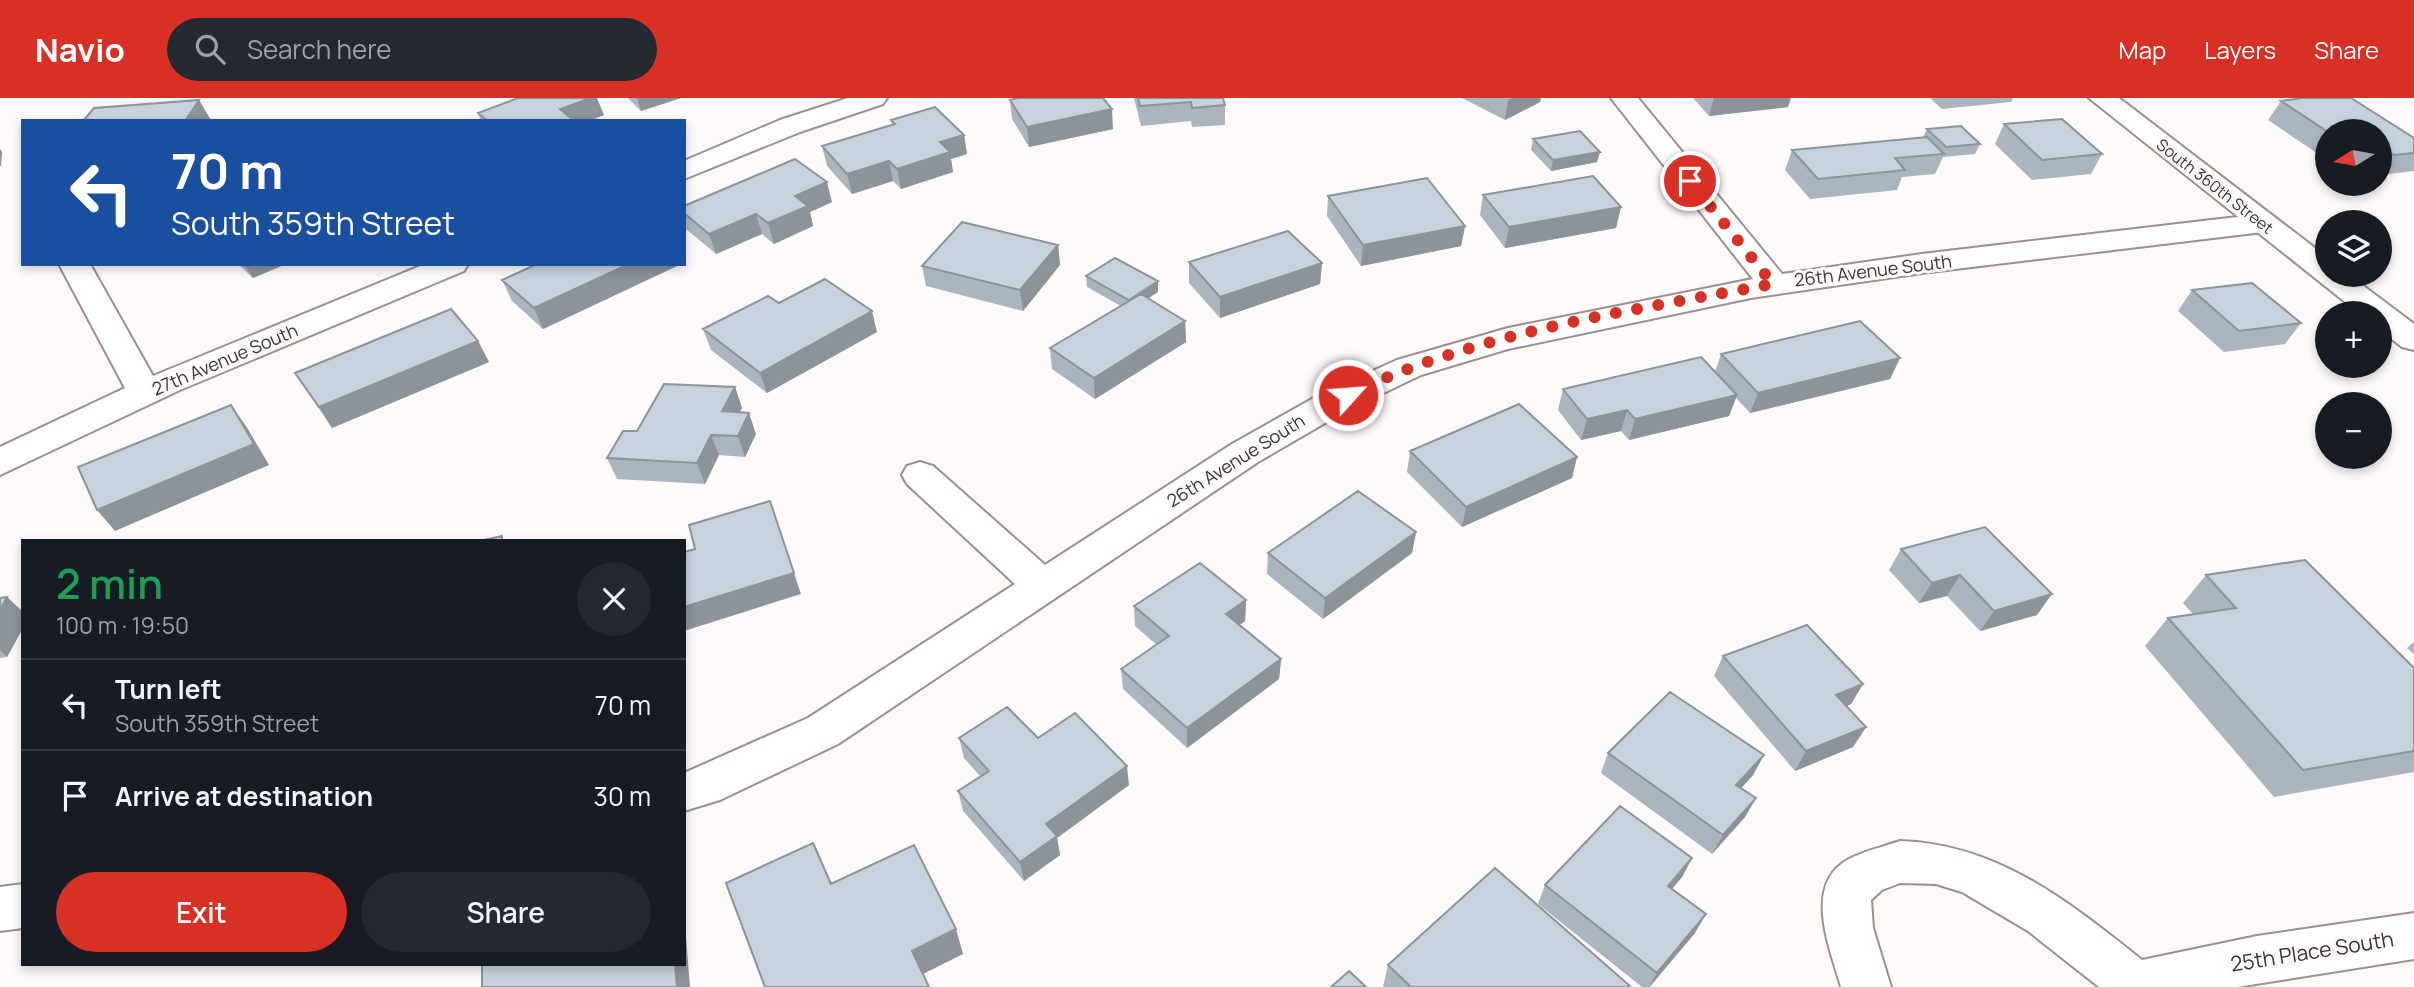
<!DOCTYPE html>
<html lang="en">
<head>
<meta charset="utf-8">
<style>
  :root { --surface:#171b24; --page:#242831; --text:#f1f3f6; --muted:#9ea1a6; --line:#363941; --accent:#d93025 }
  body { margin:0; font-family:Manrope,sans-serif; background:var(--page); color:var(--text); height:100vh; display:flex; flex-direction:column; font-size:26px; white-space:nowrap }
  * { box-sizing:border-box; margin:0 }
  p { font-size:23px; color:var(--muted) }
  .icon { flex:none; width:38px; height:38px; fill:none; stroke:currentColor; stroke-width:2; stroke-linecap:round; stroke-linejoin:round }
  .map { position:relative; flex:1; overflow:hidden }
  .details { position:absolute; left:21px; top:441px; width:665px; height:427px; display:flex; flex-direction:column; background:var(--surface); border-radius:0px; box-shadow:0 4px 10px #0003 }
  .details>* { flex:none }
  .guide { position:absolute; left:21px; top:21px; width:665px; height:147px; border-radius:0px; box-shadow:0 4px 10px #0003; background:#1a4fa0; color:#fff; overflow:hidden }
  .needle { width:46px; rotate:259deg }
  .tools { position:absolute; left:2315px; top:21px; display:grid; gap:14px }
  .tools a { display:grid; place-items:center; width:77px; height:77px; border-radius:50%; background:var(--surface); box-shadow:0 4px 10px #0003; font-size:35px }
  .pin { position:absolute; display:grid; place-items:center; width:60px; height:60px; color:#fff; margin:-30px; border:4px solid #fff; border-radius:50%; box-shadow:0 2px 7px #0007 }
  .me { position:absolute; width:77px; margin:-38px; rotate:64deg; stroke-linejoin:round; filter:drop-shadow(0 0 5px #0008) }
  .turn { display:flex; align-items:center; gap:24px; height:147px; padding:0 35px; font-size:32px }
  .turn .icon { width:91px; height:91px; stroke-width:2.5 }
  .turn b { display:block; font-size:49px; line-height:60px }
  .round { display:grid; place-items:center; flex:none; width:74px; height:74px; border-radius:37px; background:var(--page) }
  .summary { display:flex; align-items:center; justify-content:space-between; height:119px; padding:0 35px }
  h1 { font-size:42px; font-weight:600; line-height:52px; color:#1e9e55 }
  .button { display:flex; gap:14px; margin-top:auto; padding:14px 35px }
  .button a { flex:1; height:80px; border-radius:42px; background:var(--accent); color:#fff; font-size:28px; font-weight:600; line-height:80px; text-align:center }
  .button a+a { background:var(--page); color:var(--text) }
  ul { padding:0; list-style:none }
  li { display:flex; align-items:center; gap:21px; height:91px; padding:0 35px; border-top:2px solid var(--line) }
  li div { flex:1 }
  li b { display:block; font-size:26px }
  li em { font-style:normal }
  header { display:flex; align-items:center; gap:42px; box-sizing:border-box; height:98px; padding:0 35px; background:var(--accent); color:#fff }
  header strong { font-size:33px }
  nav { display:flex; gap:38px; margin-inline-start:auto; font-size:24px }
  .search { width:490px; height:63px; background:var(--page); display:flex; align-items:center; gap:18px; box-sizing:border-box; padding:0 24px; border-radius:38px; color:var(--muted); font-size:26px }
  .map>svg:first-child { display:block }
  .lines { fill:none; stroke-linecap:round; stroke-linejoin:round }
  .street-casing { stroke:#9f8e8d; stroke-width:4 }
  .secondary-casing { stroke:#9f8e8d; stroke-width:4 }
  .street { fill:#fff; fill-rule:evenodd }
  .secondary { fill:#fff; fill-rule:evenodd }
  .wall { fill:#aab5bf }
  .shaded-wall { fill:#8b939b }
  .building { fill:#c6d2de; stroke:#8b939b; stroke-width:2 }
  .route { stroke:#d93025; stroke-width:12; stroke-dasharray:0 21.6 }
  .labels { text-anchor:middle; stroke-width:6; stroke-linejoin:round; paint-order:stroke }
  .far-street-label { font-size:16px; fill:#3b3333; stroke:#fefafa }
  .street-label { font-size:18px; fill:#3b3333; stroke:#fefafa }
  .near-street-label { font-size:21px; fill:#3b3333; stroke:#fefafa }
</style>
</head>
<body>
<header>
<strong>Navio</strong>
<div class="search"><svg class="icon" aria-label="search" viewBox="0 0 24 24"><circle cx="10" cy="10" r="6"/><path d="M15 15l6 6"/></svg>Search here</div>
<nav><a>Map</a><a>Layers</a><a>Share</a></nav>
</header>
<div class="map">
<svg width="2414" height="889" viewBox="0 0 2414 889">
  <rect width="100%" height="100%" fill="#fefafa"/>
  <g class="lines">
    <defs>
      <path id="street" d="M 848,0 L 887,0 L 883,6 L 800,34 L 684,81 L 684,63 L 780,22 Z
        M 1611,0 L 1638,0 L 1782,176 L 1922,156 L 2263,116 L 2274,119 L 2278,125 L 2274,131 L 2263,134 L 1922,175 L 1751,200 L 1508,251 L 1421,277 L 1344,314 L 1258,364 L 838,646 L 720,702 L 684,713 L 684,675 L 808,620 L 1015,486 L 907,386 L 902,377 L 907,368 L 920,364 L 933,368 L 1045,467 L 1232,346 L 1319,297 L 1397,262 L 1508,230 L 1753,181 Z
        M 59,166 L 90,166 L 153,278 L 425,166 L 468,166 L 464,173 L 180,292 L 0,377 L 0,349 L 125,290 Z
        M 1900,743 C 1998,746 2069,804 2142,862 L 2257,838 L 2414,815 L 2414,861 L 2237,889 L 2099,889 L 2028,833 L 1962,794 L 1936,786 L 1900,785 L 1882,792 L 1871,802 L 1873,830 L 1891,889 L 1841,889 C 1830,850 1802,786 1849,761 C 1864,753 1883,749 1900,743 Z
        M 23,786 L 23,830 L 0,833 L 0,789 Z"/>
      <path id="secondary" d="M 2089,0 L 2119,0 L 2328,160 L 2328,177 L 2349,177 L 2414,226 L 2414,252 L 2402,249 L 2380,232 L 2380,215 L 2359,215 Z"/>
    </defs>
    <use href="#street" class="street-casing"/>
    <use href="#secondary" class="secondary-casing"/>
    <use href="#street" class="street"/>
    <use href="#secondary" class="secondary"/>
  </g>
  <path class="wall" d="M 628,0 L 681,0 L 641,13 Z
    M 1134,0 L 1223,0 L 1225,7 L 1225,27 L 1192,29 L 1191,23 L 1141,28 Z
    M 1462,0 L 1541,0 L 1540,4 L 1505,22 Z
    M 1693,0 L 1791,0 L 1788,9 L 1709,18 Z
    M 1930,0 L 2013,0 L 2011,4 L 1942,11 Z
    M 1010,2 L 1113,31 L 1029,49 L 1012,21 Z
    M 2281,3 L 2414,40 L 2414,73 L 2380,77 L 2380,33 L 2328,33 L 2328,59 L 2324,60 L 2268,22 Z
    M 478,15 L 604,17 L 589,23 L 481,23 Z
    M 891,22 L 964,37 L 967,56 L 951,61 L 953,74 L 901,91 L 893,83 L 852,96 L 827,68 L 822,48 L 892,27 Z
    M 2004,26 L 2102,56 L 2091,76 L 2032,82 L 1995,46 Z
    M 1927,31 L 1980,46 L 1975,56 L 1943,59 L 1935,76 L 1902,79 L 1897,92 L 1810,101 L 1785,72 L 1792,52 L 1923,39 Z
    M 1533,41 L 1600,54 L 1597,64 L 1551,73 L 1531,52 Z
    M 1483,97 L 1616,130 L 1505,150 L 1480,117 Z
    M 1328,98 L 1465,128 L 1461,148 L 1361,168 L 1327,118 Z
    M 832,104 L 810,114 L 813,128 L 774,146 L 762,136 L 716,156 L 686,131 L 684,127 L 684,108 Z
    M 1058,147 L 1060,167 L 1023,213 L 926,188 L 922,168 Z
    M 1189,164 L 1322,165 L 1320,186 L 1220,220 L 1189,185 Z
    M 238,166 L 286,166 L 253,180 Z
    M 537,166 L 678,166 L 679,167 L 543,231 L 512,203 L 502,182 Z
    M 1086,178 L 1158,183 L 1158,194 L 1148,200 L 1185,223 L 1186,244 L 1095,301 L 1052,271 L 1050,250 L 1121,208 L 1087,189 Z
    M 2192,192 L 2301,225 L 2285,246 L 2224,254 L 2178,213 Z
    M 779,205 L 877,234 L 767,295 L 711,252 L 703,231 Z
    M 478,243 L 489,264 L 332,330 L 295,275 Z
    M 1721,256 L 1900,260 L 1890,281 L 1750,315 L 1736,300 L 1729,318 L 1629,342 L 1621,333 L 1581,342 L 1558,312 L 1563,291 L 1715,274 Z
    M 735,289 L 742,310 L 739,314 L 756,336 L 745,359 L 719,357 L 705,386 L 617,381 L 607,360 L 637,333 Z
    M 1410,353 L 1577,359 L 1572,380 L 1462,429 L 1407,374 Z
    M 1985,429 L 2037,517 L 1980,533 L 1947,498 L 1919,505 L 1889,472 L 1901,451 Z
    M 1416,434 L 1412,455 L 1323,521 L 1267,476 L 1268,455 Z
    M 2206,477 L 2414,570 L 2414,674 L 2274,699 L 2145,548 L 2168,520 L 2193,516 L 2183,505 Z
    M 7,499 L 23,514 L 23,530 L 7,559 L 0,560 L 0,500 Z
    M 1246,502 L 1245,523 L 1240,527 L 1281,561 L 1279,581 L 1187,650 L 1123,591 L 1121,571 L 1157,547 L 1135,528 L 1134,508 Z
    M 2414,544 L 2414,556 L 2407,550 Z
    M 1723,558 L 1863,586 L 1851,606 L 1847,608 L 1866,629 L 1853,649 L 1795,673 L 1714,578 Z
    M 959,640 L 1038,640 L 1129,687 L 1057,740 L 1060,757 L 1024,783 L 963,713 L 958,693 L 980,678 L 964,660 Z
    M 1608,655 L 1764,657 L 1753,677 L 1741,690 L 1756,700 L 1745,719 L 1712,756 L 1601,675 Z
    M 1692,760 L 1682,779 L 1672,791 L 1695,835 L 1650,889 L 1642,889 L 1538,806 L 1545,787 Z
    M 1388,867 L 1630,889 L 1383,889 Z"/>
  <path class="shaded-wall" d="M 591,0 L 597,0 L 604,17 L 589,23 L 564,23 L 560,11 Z
    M 637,0 L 681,0 L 641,13 Z
    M 1513,0 L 1541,0 L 1540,4 L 1505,22 L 1508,2 Z
    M 1714,0 L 1791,0 L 1788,9 L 1709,18 Z
    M 199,2 L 211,22 L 210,23 L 185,23 Z
    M 1112,11 L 1113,31 L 1029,49 L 1027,29 Z
    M 964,37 L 967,56 L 951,61 L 953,74 L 901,91 L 897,71 L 940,44 Z
    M 0,51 L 2,54 L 1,68 L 0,68 Z
    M 1600,54 L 1597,64 L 1551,73 L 1553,62 Z
    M 889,63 L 893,83 L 852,96 L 847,76 Z
    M 827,84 L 832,104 L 810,114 L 813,128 L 774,146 L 768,125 L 795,98 Z
    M 1621,109 L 1616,130 L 1505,150 L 1509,129 Z
    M 756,116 L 762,136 L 716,156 L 709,136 Z
    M 1465,128 L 1461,148 L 1361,168 L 1363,147 Z
    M 1058,147 L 1060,167 L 1023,213 L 1020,192 Z
    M 1322,165 L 1320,186 L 1220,220 L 1220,199 Z
    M 244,166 L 286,166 L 253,180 Z
    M 629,166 L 679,167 L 543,231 L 534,210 Z
    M 1158,183 L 1158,194 L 1129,213 L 1129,202 Z
    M 872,213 L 877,234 L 767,295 L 760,275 Z
    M 1185,223 L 1186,244 L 1095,301 L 1094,280 Z
    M 478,243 L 489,264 L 332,330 L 319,309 Z
    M 1900,260 L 1890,281 L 1750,315 L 1758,295 Z
    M 735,289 L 742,310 L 730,334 L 722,313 Z
    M 1737,297 L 1729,318 L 1629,342 L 1635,321 Z
    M 231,307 L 246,328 L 269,367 L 115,433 L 97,412 Z
    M 1627,312 L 1621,333 L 1581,342 L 1587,321 Z
    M 749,315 L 756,336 L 745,359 L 738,338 Z
    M 711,337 L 719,357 L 705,386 L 697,365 Z
    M 1577,359 L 1572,380 L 1462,429 L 1466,409 Z
    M 770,403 L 801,496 L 684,533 L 684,509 Z
    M 1416,434 L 1412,455 L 1323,521 L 1325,500 Z
    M 1960,477 L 1947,498 L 1919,505 L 1932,485 Z
    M 2052,496 L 2037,517 L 1980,533 L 1994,513 Z
    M 7,499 L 23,514 L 23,530 L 7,559 L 0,552 L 0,512 Z
    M 1246,502 L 1245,523 L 1226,536 L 1226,516 Z
    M 1281,561 L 1279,581 L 1187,650 L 1187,630 Z
    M 1863,586 L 1851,606 L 1824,617 L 1836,597 Z
    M 1866,629 L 1853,649 L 1795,673 L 1806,653 Z
    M 1764,657 L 1753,677 L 1726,707 L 1736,687 Z
    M 1127,668 L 1129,687 L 1057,740 L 1060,757 L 1024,783 L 1020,764 L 1046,726 Z
    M 1756,700 L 1745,719 L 1712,756 L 1723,737 Z
    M 1692,760 L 1682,779 L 1659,806 L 1668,788 Z
    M 684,814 L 690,889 L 677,889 L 675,866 L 684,866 Z
    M 1706,816 L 1695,835 L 1649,889 L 1657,875 Z
    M 956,831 L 963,856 L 921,877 L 912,853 Z"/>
  <path class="building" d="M 518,0 L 591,0 L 560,11 L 574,23 L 488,23 L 478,15 Z
    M 1018,0 L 1103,0 L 1112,11 L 1027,29 L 1010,2 Z
    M 1138,0 L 1223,0 L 1225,7 L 1192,10 L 1191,4 L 1140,8 Z
    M 2303,0 L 2351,0 L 2414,40 L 2414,55 L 2394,57 L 2380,48 L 2380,33 L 2328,34 L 2281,3 Z
    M 199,2 L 185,23 L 83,23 L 94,10 Z
    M 935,9 L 964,37 L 940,44 L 950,54 L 897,71 L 889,63 L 847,76 L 822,48 L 895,26 L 891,22 Z
    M 2062,21 L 2102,56 L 2042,62 L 2004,26 Z
    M 1961,28 L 1980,46 L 1946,49 L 1927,31 Z
    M 1580,33 L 1600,54 L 1553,62 L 1533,41 Z
    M 1927,39 L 1944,56 L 1895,60 L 1905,72 L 1818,81 L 1792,52 Z
    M 795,61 L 827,84 L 795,98 L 808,108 L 768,125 L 756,116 L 709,136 L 684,115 L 684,108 Z
    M 1593,78 L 1621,109 L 1509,129 L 1483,97 Z
    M 1427,80 L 1465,128 L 1363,147 L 1328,98 Z
    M 962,124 L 1058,147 L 1020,192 L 922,168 Z
    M 1288,133 L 1322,165 L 1220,199 L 1189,164 Z
    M 1115,160 L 1158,183 L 1129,202 L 1086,178 Z
    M 537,166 L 629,166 L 534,210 L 502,182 Z
    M 825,181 L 872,213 L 760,275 L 703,231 L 768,198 L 779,205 Z
    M 2252,185 L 2301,225 L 2239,233 L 2192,192 Z
    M 1141,196 L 1185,223 L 1094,280 L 1050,250 Z
    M 451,211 L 478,243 L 319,309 L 295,275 Z
    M 1860,223 L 1900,260 L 1758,295 L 1721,256 Z
    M 1701,259 L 1737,297 L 1635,321 L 1627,312 L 1587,321 L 1563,291 Z
    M 664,286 L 735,289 L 722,313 L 749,315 L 738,338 L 711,337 L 697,365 L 607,360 L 623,333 L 637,333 Z
    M 1519,306 L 1577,359 L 1466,409 L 1410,353 Z
    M 231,307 L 254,346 L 97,412 L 78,369 Z
    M 1358,393 L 1416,434 L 1325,500 L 1268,455 Z
    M 770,403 L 794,475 L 684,509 L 684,454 L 695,451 L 689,427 Z
    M 1985,429 L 2052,496 L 1994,513 L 1960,477 L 1932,485 L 1901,451 Z
    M 502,438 L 502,443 L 479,443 Z
    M 2305,462 L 2414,570 L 2414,653 L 2303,672 L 2168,520 L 2236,510 L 2206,477 Z
    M 1200,465 L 1246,502 L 1226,516 L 1281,561 L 1187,630 L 1121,571 L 1169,538 L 1134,508 Z
    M 7,499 L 0,512 L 0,500 Z
    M 1807,527 L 1863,586 L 1836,597 L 1866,629 L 1806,653 L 1723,558 Z
    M 1670,594 L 1764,657 L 1736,687 L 1756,700 L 1723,737 L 1608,655 Z
    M 1007,609 L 1038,640 L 1075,615 L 1127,668 L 1046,726 L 1057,738 L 1020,764 L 958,693 L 989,673 L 959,640 Z
    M 1620,708 L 1692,760 L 1668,788 L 1706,816 L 1657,875 L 1545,787 Z
    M 813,745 L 831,786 L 914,747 L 956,831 L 912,853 L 929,889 L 765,889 L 726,785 Z
    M 1495,770 L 1630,888 L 1629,889 L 1411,889 L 1388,867 Z
    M 482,866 L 675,866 L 677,889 L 482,889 Z
    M 1349,873 L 1366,889 L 1331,889 Z"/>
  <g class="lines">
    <path class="route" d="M 1348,297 C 1476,234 1634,212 1773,186 L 1690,83"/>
  </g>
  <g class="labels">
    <g class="far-street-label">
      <text transform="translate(2215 88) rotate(38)" y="6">South 360th Street</text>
    </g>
    <g class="street-label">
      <text transform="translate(1873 173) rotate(-7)" y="6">26th Avenue South</text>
      <text transform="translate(225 262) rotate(-23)" y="6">27th Avenue South</text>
      <text transform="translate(1236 363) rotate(-32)" y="6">26th Avenue South</text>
    </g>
    <g class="near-street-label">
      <text transform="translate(2312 854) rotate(-9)" y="7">25th Place South</text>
    </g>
  </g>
</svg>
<div class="tools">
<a><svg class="needle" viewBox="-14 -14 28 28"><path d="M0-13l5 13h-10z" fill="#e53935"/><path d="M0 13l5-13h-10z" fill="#9ea1a6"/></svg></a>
<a><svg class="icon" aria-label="layers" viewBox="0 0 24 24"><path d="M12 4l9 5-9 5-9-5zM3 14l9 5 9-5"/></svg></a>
<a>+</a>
<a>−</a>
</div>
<div class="pin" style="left:1690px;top:83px;background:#d93025"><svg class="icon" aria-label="arrive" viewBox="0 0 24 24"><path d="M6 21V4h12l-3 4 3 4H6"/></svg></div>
<svg class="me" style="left:1348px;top:297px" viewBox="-20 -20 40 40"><circle r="17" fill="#d93025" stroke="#fff" stroke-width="3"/><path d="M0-11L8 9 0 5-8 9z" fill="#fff"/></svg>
<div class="guide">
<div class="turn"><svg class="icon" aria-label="left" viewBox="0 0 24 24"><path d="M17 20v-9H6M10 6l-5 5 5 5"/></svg><div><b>70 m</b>South 359th Street</div></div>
</div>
<section class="details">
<div class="summary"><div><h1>2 min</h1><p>100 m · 19:50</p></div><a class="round"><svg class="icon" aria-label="close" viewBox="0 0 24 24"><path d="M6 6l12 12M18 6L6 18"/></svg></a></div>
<ul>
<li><svg class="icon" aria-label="left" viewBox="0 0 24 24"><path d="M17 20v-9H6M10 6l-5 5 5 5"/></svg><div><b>Turn left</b><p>South 359th Street</p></div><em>70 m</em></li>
<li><svg class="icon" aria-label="arrive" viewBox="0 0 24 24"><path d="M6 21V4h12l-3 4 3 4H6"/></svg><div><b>Arrive at destination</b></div><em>30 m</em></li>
</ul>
<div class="button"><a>Exit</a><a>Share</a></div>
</section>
</div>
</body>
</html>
